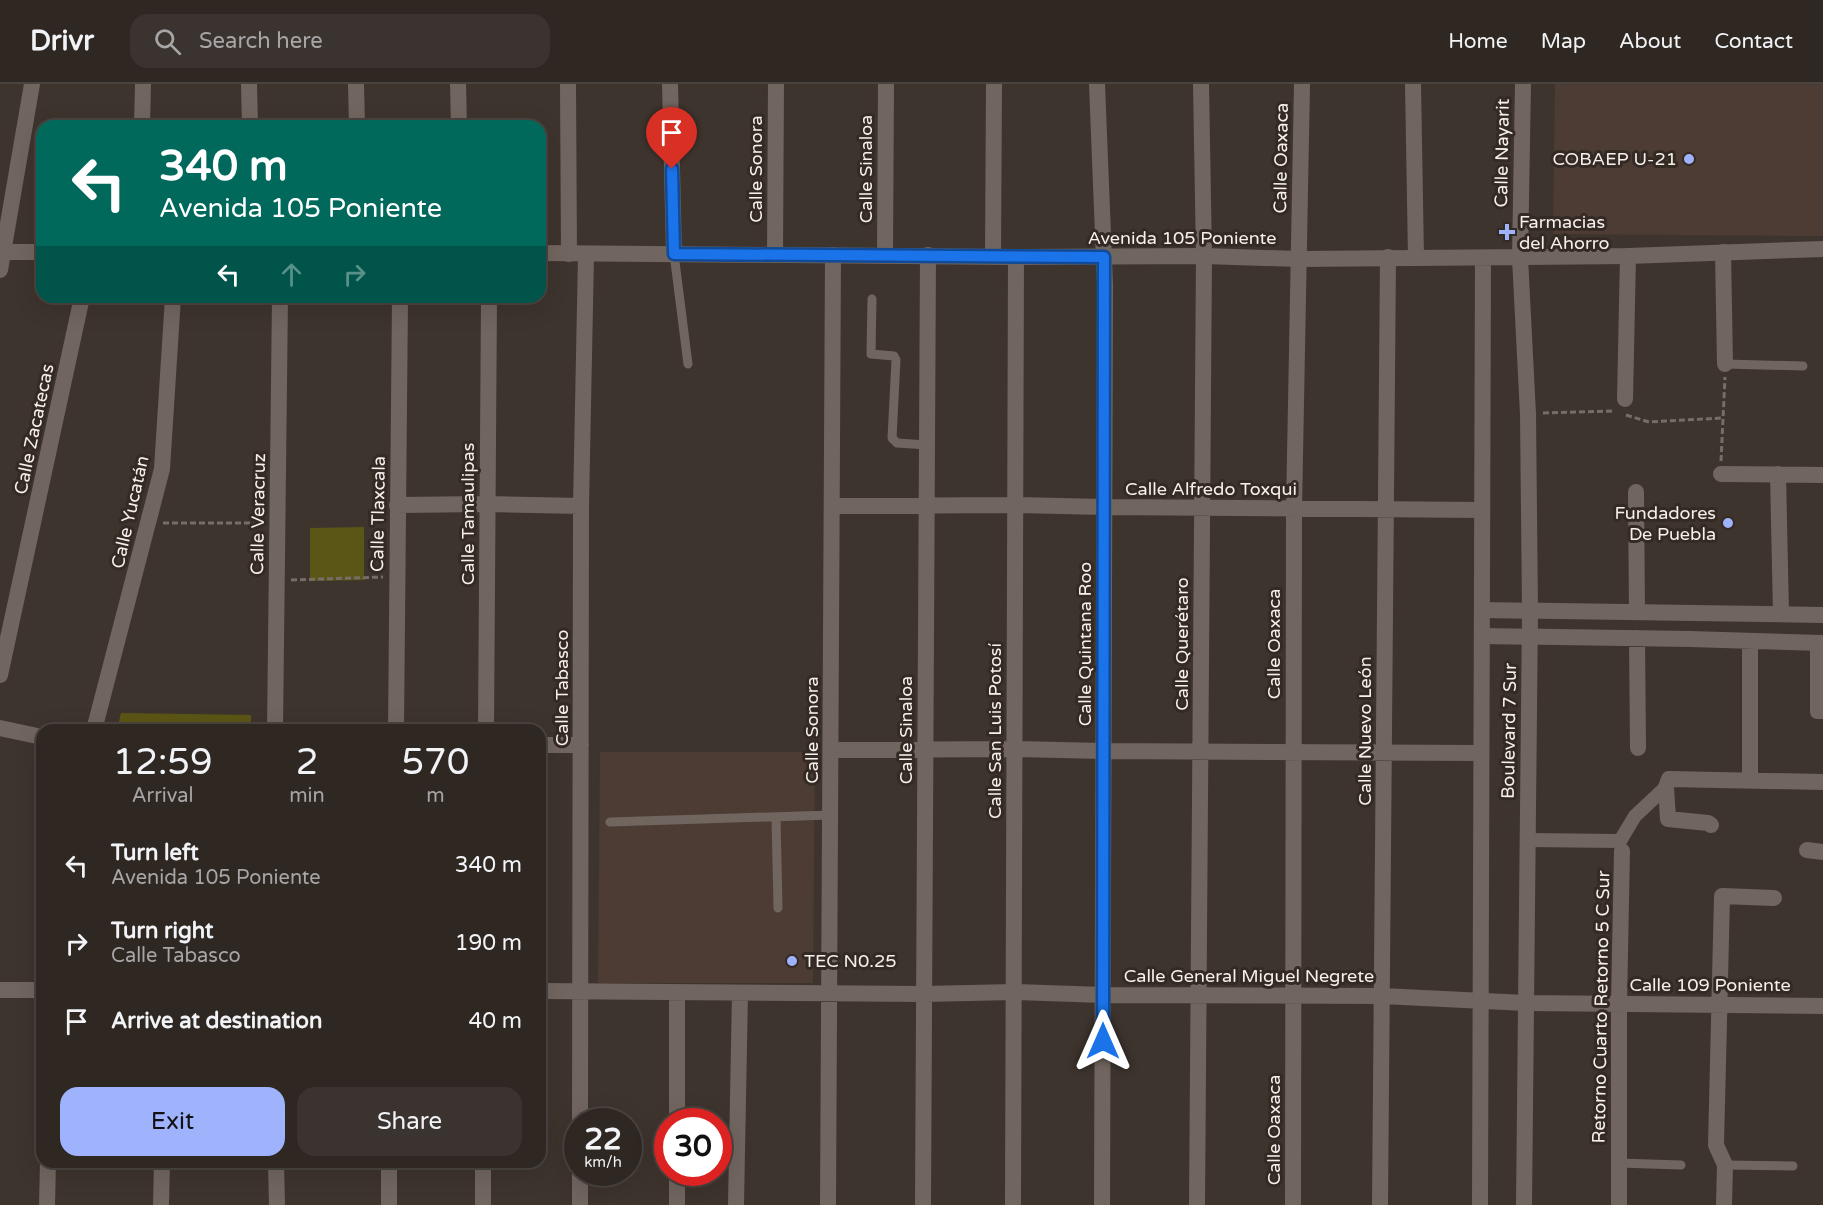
<!DOCTYPE html>
<html lang="en">
<head>
<meta charset="utf-8">
<style>
  :root { --surface:#2e2722; --page:#3a332f; --text:#f1f3f6; --muted:#a7a5a5; --line:#494440; --accent:#9fb3fd }
  body { margin:0; font-family:"Varela Round",sans-serif; background:var(--page); color:var(--text); height:100vh; display:flex; flex-direction:column; font-size:22px; white-space:nowrap }
  * { box-sizing:border-box; margin:0 }
  p { font-size:20px; color:var(--muted) }
  .icon { flex:none; width:33px; height:33px; fill:none; stroke:currentColor; stroke-width:2; stroke-linecap:round; stroke-linejoin:round }
  .map { position:relative; flex:1; overflow:hidden }
  .details { position:absolute; left:36px; top:640px; width:510px; height:444px; display:flex; flex-direction:column; background:var(--surface); border-radius:18px; box-shadow:0 6px 24px #0002,0 0 0 2px var(--line) }
  .details>* { flex:none }
  .hud { position:absolute; left:36px; top:36px; width:510px; height:183px; border-radius:18px; box-shadow:0 6px 24px #0002,0 0 0 2px var(--line); background:#00695c; color:#fff; overflow:hidden }
  .speed { position:absolute; left:564px; top:1024px; display:flex; gap:12px; font-size:30px; font-weight:700; text-align:center }
  .speed>* { display:grid; place-content:center; width:78px; height:78px; border-radius:50%; background:var(--surface); box-shadow:0 6px 24px #0002,0 0 0 2px var(--line); line-height:1 }
  .speed small { font-size:15px; font-weight:400 }
  .speed .limit { border:9px solid #d22; background:#fff; color:#111 }
  .pin { position:absolute; display:grid; place-items:center; width:51px; height:51px; color:#fff; margin:-62px -26px; border-radius:50% 50% 50% 0; rotate:-45deg; box-shadow:0 0 6px #0007 }
  .pin .icon { rotate:45deg }
  .me { position:absolute; width:66px; margin:-33px; rotate:0deg; stroke-linejoin:round; filter:drop-shadow(0 0 4px #0008) }
  .turn { display:flex; align-items:center; gap:21px; height:126px; padding:0 24px; font-size:27px }
  .turn .icon { width:78px; height:78px; stroke-width:2.5 }
  .turn b { display:block; font-size:42px; line-height:51px }
  .lanes { display:flex; align-items:center; height:57px; padding:0 24px; background:#0003; justify-content:center; gap:30px; direction:ltr }
  .lanes .off { opacity:.35 }
  .eta { display:flex; justify-content:space-evenly; align-items:center; height:102px; text-align:center }
  .eta b { font-size:36px; font-weight:600; line-height:42px }
  .button { display:flex; gap:12px; margin-top:auto; padding:12px 24px }
  .button a { flex:1; height:69px; border-radius:18px; background:var(--accent); color:#111; font-size:24px; font-weight:600; line-height:69px; text-align:center }
  .button a+a { background:var(--page); color:var(--text) }
  ul { padding:0; list-style:none }
  li { display:flex; align-items:center; gap:18px; height:78px; padding:0 24px }
  li div { flex:1 }
  li b { display:block; font-size:22px }
  li em { font-style:normal }
  header { display:flex; align-items:center; gap:36px; box-sizing:border-box; height:84px; padding:0 30px; background:var(--surface); border-bottom:2px solid var(--line) }
  header strong { font-size:28px }
  nav { display:flex; gap:33px; margin-inline-start:auto; font-size:21px }
  .search { width:420px; height:54px; background:var(--page); display:flex; align-items:center; gap:15px; box-sizing:border-box; padding:0 21px; border-radius:18px; color:var(--muted); font-size:22px }
  .map>svg:first-child { display:block }
  .built { fill:#4d3c33 }
  .green { fill:#5b5615 }
  .lines { fill:none; stroke-linecap:round; stroke-linejoin:round }
  .path { stroke:#766d68; stroke-width:3; stroke-dasharray:6 3; stroke-linecap:butt }
  .service { stroke:#71655f; stroke-width:9 }
  .pedestrian { stroke:#71655f; stroke-width:14 }
  .minor { stroke:#71655f; stroke-width:16 }
  .tertiary { stroke:#71655f; stroke-width:16 }
  .secondary { stroke:#71655f; stroke-width:16 }
  .route-casing { stroke:#114b97; stroke-width:15 }
  .route { stroke:#1a73e8; stroke-width:10 }
  .poi-dot { fill:#9fb3fd; stroke:#342a24; stroke-width:2 }
  .labels { text-anchor:middle; stroke-width:6; stroke-linejoin:round; paint-order:stroke }
  .street-label { font-size:18px; fill:#f6efec; stroke:#342a24 }
  .poi-label { font-size:18px; fill:#f6efec; stroke:#342a24; text-anchor:end }
</style>
</head>
<body>
<header>
<strong>Drivr</strong>
<div class="search"><svg class="icon" aria-label="search" viewBox="0 0 24 24"><circle cx="10" cy="10" r="6"/><path d="M15 15l6 6"/></svg>Search here</div>
<nav><a>Home</a><a>Map</a><a>About</a><a>Contact</a></nav>
</header>
<div class="map">
<svg width="1823" height="1121" viewBox="0 0 1823 1121">
  <rect width="100%" height="100%" fill="#3e342e"/>
  <path class="built" d="M 1555,0 L 1823,0 L 1823,152 L 1553,150 Z
    M 600,668 L 815,668 L 813,899 L 598,899 Z"/>
  <path class="green" d="M 364,443 L 364,496 L 310,497 L 310,444 Z
    M 121,629 L 251,631 L 251,646 L 117,646 Z"/>
  <g class="lines">
    <path class="path" d="M 1543,329 L 1615,327
      M 1626,331 L 1649,338 L 1722,334
      M 1721,377 L 1725,293
      M 163,439 L 261,439
      M 291,496 L 383,493
      M 108,645 L 179,646"/>
    <path class="service" d="M 674,170 L 688,280
      M 872,215 L 871,270 L 894,272 L 896,276 L 892,354 L 897,359 L 927,361
      M 1725,280 L 1803,282
      M 776,733 L 778,824
      M 610,738 L 831,731
      M 1619,1079 L 1681,1081
      M 1725,1081 L 1793,1082"/>
    <path class="pedestrian" d="M 1817,559 L 1817,628 L 1823,628
      M 1528,756 L 1620,757 L 1635,732 L 1666,703"/>
    <path class="minor" d="M 249,0 L 250,42
      M 356,0 L 357,42
      M 458,0 L 459,42
      M 568,0 L 569,170
      M 670,0 L 674,170
      M 1097,0 L 1105,201 L 1102,1121
      M 1413,0 L 1416,173
      M 142,42 L 143,0
      M 1723,168 L 1725,280
      M 775,171 L 776,0
      M 885,171 L 886,0
      M 993,172 L 994,0
      M 1625,315 L 1628,172
      M 1721,390 L 1823,391
      M 1778,390 L 1781,530
      M 1636,408 L 1637,528
      M 397,421 L 487,420 L 581,422
      M 832,422 L 1016,421 L 1105,423 L 1482,426
      M 1482,526 L 1823,531
      M 1482,552 L 1690,555 L 1823,559
      M 1637,554 L 1638,664
      M 1750,557 L 1750,696
      M 0,591 L 82,213
      M 0,644 L 42,653
      M 94,646 L 162,385 L 173,213
      M 275,646 L 280,213
      M 396,646 L 400,213
      M 486,646 L 489,213
      M 540,661 L 581,661
      M 831,666 L 1015,665 L 1104,667 L 1481,669
      M 1711,741 L 1708,739 L 1668,735 L 1666,703 L 1669,695 L 1823,698
      M 1807,766 L 1823,768
      M 0,906 L 42,906
      M 540,907 L 924,910 L 1014,908 L 1103,911 L 1382,912 L 1526,919 L 1823,922
      M 677,909 L 677,1038
      M 580,1038 L 581,422 L 586,171
      M 276,1078 L 277,1121
      M 677,1089 L 677,1121
      M 47,1121 L 48,1078
      M 161,1121 L 162,1078
      M 389,1121 L 389,1078
      M 483,1121 L 483,1078
      M 580,1121 L 580,1089
      M 736,1121 L 740,909
      M 828,1121 L 833,171
      M 923,1121 L 928,171
      M 1013,1121 L 1016,173
      M 1197,1121 L 1204,172 L 1201,0
      M 1293,1121 L 1294,425 L 1302,0
      M 1380,1121 L 1388,173
      M 1619,1121 L 1619,920 L 1622,767
      M 1724,1121 L 1725,1081 L 1716,1061 L 1722,812 L 1774,814"/>
    <path class="tertiary" d="M 1523,0 L 1520,174 L 1528,330 L 1530,527 L 1524,1121
      M 0,168 L 42,168
      M 540,169 L 1016,173 L 1204,172 L 1299,175 L 1628,172 L 1823,165
      M 1480,1121 L 1483,174"/>
    <path class="secondary" d="M 0,186 L 32,0"/>
  </g>
  <g class="lines">
    <defs>
      <path id="route" d="M 672,85 L 674,170 L 1104,173 L 1103,957"/>
    </defs>
    <use href="#route" class="route-casing"/>
    <use href="#route" class="route"/>
  </g>
  <g class="poi-dot">
    <circle cx="1689" cy="75" r="6"/>
    <path d="M1504 139h6v6h6v6h-6v6h-6v-6h-6v-6h6z"/>
    <circle cx="1728" cy="439" r="6"/>
    <circle cx="792" cy="877" r="6"/>
  </g>
  <g class="labels">
    <g class="street-label">
      <text transform="translate(1502 69) rotate(-89)" y="6">Calle Nayarit</text>
      <text transform="translate(1281 74) rotate(-89)" y="6">Calle Oaxaca</text>
      <text transform="translate(756 85) rotate(-90)" y="6">Calle Sonora</text>
      <text transform="translate(866 85) rotate(-90)" y="6">Calle Sinaloa</text>
      <text x="1182" y="160">Avenida 105 Poniente</text>
      <text transform="translate(34 345) rotate(-78)" y="6">Calle Zacatecas</text>
      <text x="1211" y="411">Calle Alfredo Toxqui</text>
      <text transform="translate(130 428) rotate(-77)" y="6">Calle Yucatán</text>
      <text transform="translate(258 430) rotate(-89)" y="6">Calle Veracruz</text>
      <text transform="translate(378 430) rotate(-89)" y="6">Calle Tlaxcala</text>
      <text transform="translate(468 430) rotate(-90)" y="6">Calle Tamaulipas</text>
      <text transform="translate(1085 560) rotate(-90)" y="6">Calle Quintana Roo</text>
      <text transform="translate(1182 560) rotate(-90)" y="6">Calle Querétaro</text>
      <text transform="translate(1274 560) rotate(-90)" y="6">Calle Oaxaca</text>
      <text transform="translate(562 604) rotate(-90)" y="6">Calle Tabasco</text>
      <text transform="translate(812 646) rotate(-90)" y="6">Calle Sonora</text>
      <text transform="translate(906 646) rotate(-90)" y="6">Calle Sinaloa</text>
      <text transform="translate(995 647) rotate(-90)" y="6">Calle San Luis Potosí</text>
      <text transform="translate(1365 647) rotate(-90)" y="6">Calle Nuevo León</text>
      <text transform="translate(1509 647) rotate(-89)" y="6">Boulevard 7 Sur</text>
      <text x="1249" y="898">Calle General Miguel Negrete</text>
      <text x="1710" y="907">Calle 109 Poniente</text>
      <text transform="translate(1601 923) rotate(-89)" y="6">Retorno Cuarto Retorno 5 C Sur</text>
      <text transform="translate(1274 1046) rotate(-90)" y="6">Calle Oaxaca</text>
    </g>
    <g class="poi-label">
      <text x="1677" y="81">COBAEP U-21</text>
      <text x="1519" y="144" text-anchor="start">Farmacias<tspan x="1519" dy="21">del Ahorro</tspan></text>
      <text x="1716" y="435">Fundadores<tspan x="1716" dy="21">De Puebla</tspan></text>
      <text x="804" y="883" text-anchor="start">TEC N0.25</text>
    </g>
  </g>
</svg>
<div class="speed"><div>22<small>km/h</small></div><div class="limit">30</div></div>
<div class="pin" style="left:672px;top:85px;background:#d93025"><svg class="icon" aria-label="arrive" viewBox="0 0 24 24"><path d="M6 21V4h12l-3 4 3 4H6"/></svg></div>
<svg class="me" style="left:1103px;top:957px" viewBox="-20 -20 40 40"><path d="M0-17L14 15 0 8-14 15z" fill="#1a73e8" stroke="#fff" stroke-width="4"/></svg>
<div class="hud">
<div class="turn"><svg class="icon" aria-label="left" viewBox="0 0 24 24"><path d="M17 20v-9H6M10 6l-5 5 5 5"/></svg><div><b>340 m</b>Avenida 105 Poniente</div></div>
<div class="lanes"><svg class="icon" aria-label="left" viewBox="0 0 24 24"><path d="M17 20v-9H6M10 6l-5 5 5 5"/></svg><svg class="icon off" aria-label="ahead" viewBox="0 0 24 24"><path d="M12 20V5M6 11l6-6 6 6"/></svg><svg class="icon off" aria-label="right" viewBox="0 0 24 24"><path d="M7 20v-9h11M14 6l5 5-5 5"/></svg></div>
</div>
<section class="details">
<div class="eta">
<div><b>12:59</b><p>Arrival</p></div>
<div><b>2</b><p>min</p></div>
<div><b>570</b><p>m</p></div>
</div>
<ul>
<li><svg class="icon" aria-label="left" viewBox="0 0 24 24"><path d="M17 20v-9H6M10 6l-5 5 5 5"/></svg><div><b>Turn left</b><p>Avenida 105 Poniente</p></div><em>340 m</em></li>
<li><svg class="icon" aria-label="right" viewBox="0 0 24 24"><path d="M7 20v-9h11M14 6l5 5-5 5"/></svg><div><b>Turn right</b><p>Calle Tabasco</p></div><em>190 m</em></li>
<li><svg class="icon" aria-label="arrive" viewBox="0 0 24 24"><path d="M6 21V4h12l-3 4 3 4H6"/></svg><div><b>Arrive at destination</b></div><em>40 m</em></li>
</ul>
<div class="button"><a>Exit</a><a>Share</a></div>
</section>
</div>
</body>
</html>
